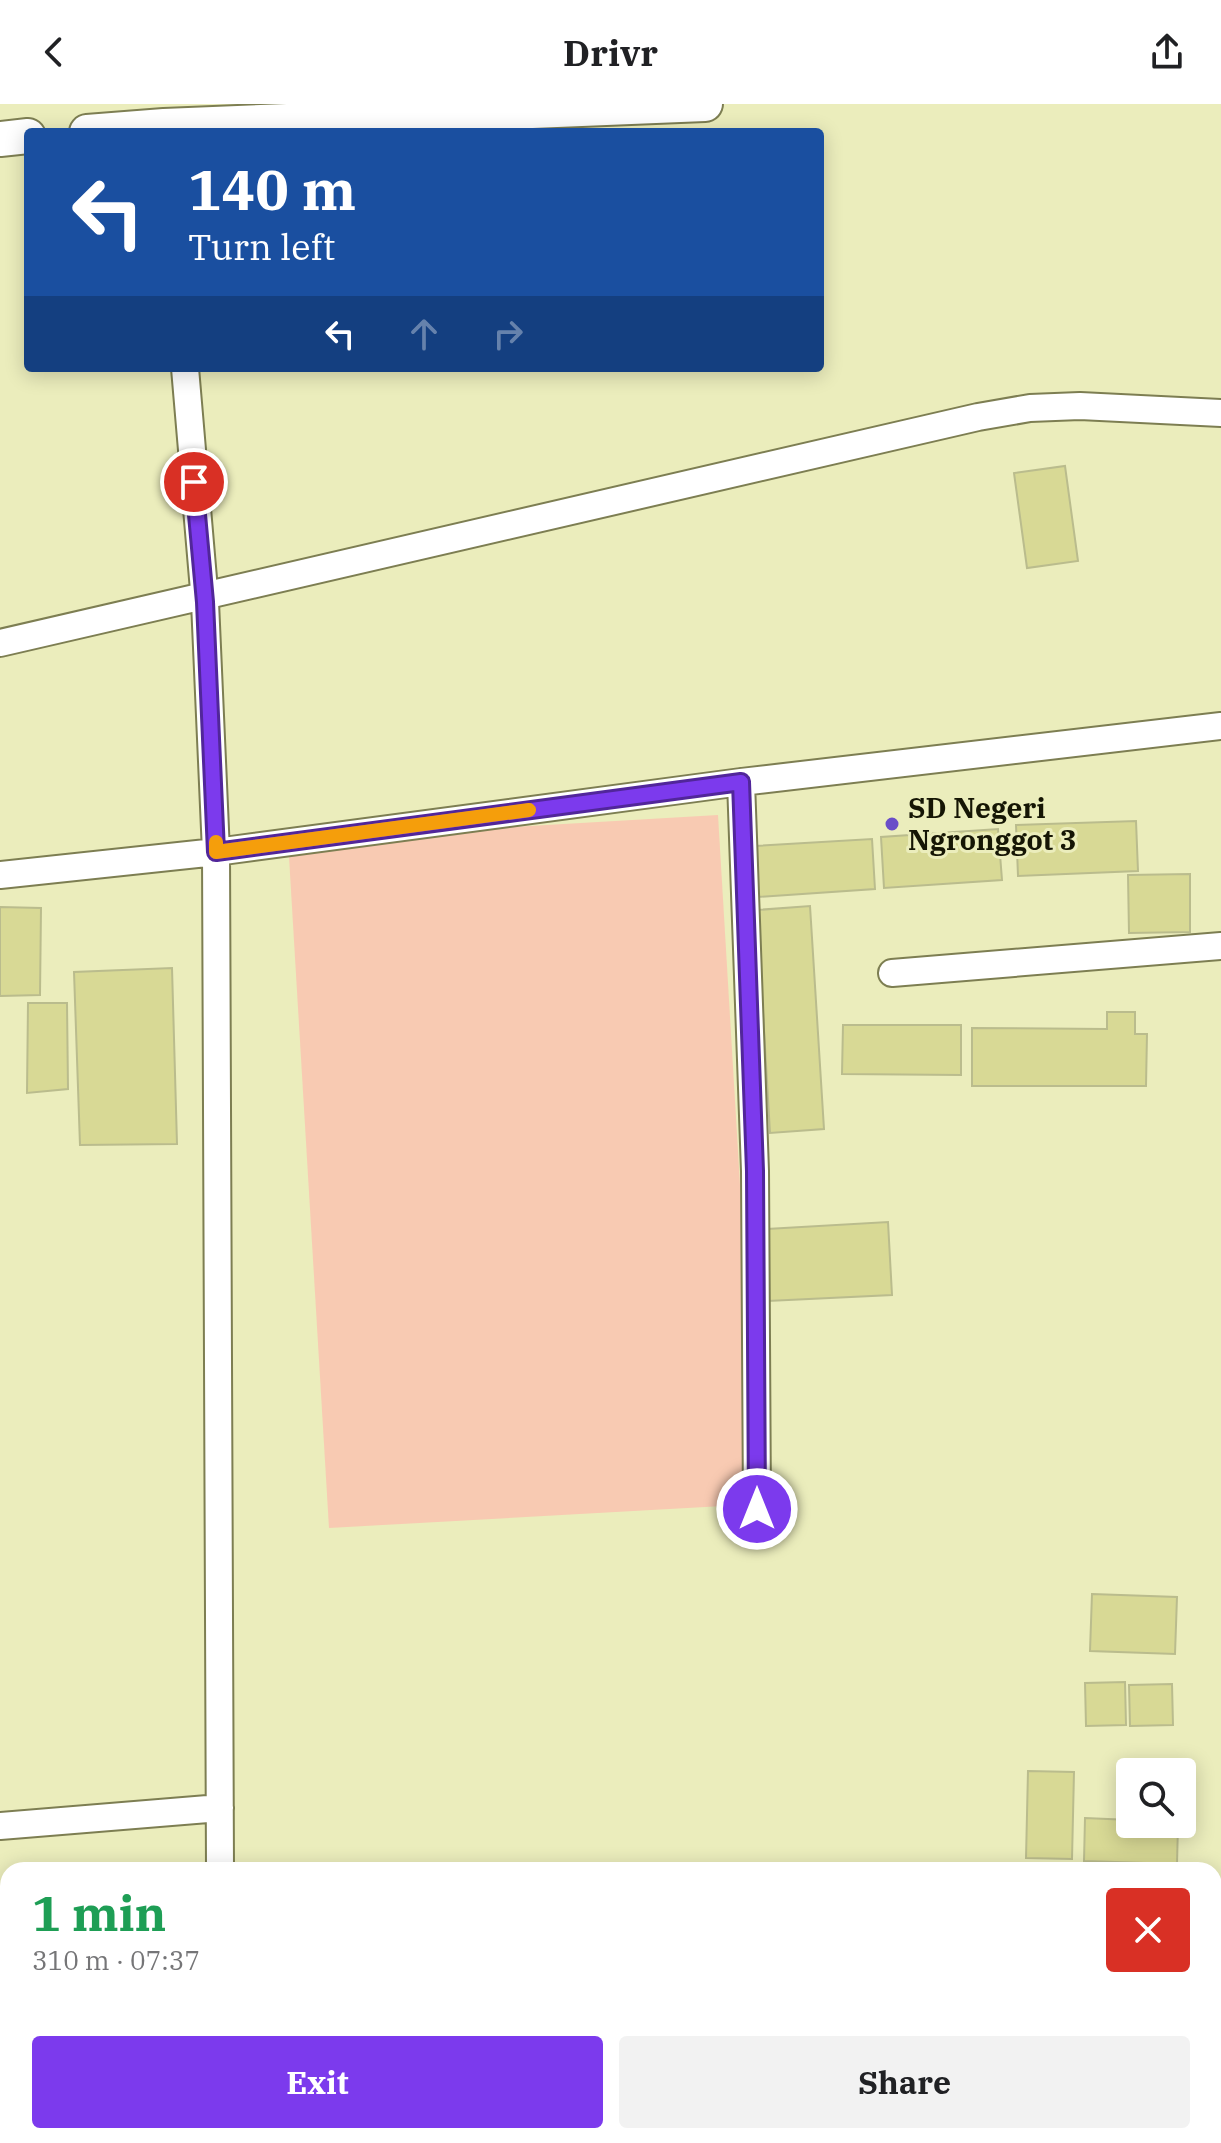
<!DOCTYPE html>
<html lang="en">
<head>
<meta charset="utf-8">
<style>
  :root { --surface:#fff; --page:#f2f2f2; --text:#202124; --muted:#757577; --accent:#7c3aed }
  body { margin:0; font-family:"IBM Plex Serif",serif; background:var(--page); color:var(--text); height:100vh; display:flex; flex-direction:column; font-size:30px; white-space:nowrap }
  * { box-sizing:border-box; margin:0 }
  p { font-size:26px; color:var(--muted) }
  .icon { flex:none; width:44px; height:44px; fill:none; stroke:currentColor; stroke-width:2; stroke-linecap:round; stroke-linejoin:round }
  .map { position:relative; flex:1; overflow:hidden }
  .drawer { position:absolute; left:0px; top:1758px; width:1222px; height:282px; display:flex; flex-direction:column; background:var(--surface); border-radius:24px 24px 0 0; box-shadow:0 4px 20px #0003 }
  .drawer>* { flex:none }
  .hud { position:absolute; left:24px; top:24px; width:800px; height:244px; border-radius:8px; box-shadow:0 4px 20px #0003; background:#1a4fa0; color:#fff; overflow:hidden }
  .fabs { position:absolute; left:1116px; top:1654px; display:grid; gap:16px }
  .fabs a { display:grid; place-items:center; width:80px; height:80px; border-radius:8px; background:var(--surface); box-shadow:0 4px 20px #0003; font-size:40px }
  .pin { position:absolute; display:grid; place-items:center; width:68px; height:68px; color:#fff; margin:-34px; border:4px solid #fff; border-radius:50%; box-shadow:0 2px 8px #0007 }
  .me { position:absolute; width:88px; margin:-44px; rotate:0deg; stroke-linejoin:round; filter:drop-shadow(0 0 6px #0008) }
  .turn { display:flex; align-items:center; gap:28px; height:168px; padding:0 32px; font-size:36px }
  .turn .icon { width:104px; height:104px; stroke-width:2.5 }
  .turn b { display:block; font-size:56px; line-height:68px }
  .lanes { display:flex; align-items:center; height:76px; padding:0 32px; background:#0003; justify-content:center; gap:40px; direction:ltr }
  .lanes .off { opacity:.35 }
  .round { display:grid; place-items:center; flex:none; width:84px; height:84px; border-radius:8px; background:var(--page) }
  .overview { display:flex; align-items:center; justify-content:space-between; height:136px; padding:0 32px }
  h1 { font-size:48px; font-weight:800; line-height:60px; color:#1e9e55 }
  .button { display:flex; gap:16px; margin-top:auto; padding:16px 32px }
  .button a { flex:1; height:92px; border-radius:8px; background:var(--accent); color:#fff; font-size:32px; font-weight:800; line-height:92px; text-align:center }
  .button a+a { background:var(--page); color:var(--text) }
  header { display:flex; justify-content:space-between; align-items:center; height:104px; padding:0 32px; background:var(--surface); font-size:36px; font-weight:800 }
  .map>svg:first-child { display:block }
  .green { fill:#f8cab2 }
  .building { fill:#d8d995; stroke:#babc8d; stroke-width:2 }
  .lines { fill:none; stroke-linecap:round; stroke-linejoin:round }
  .minor-casing { stroke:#7d7e52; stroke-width:30 }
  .tertiary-casing { stroke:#7d7e52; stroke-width:38 }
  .minor { stroke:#fff; stroke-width:26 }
  .tertiary { stroke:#fff; stroke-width:34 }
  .route-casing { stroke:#51269a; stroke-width:20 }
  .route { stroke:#7c3aed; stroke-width:14 }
  .slow { stroke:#f59e0b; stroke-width:14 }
  .poi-dot { fill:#6a4ec8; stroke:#ebedbc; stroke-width:3 }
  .labels { text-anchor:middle; stroke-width:6; stroke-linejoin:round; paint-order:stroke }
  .poi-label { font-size:28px; font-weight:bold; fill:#151504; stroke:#ebedbc; text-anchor:start }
</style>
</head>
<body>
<header><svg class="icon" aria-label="back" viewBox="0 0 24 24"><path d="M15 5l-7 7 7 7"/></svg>Drivr<svg class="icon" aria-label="share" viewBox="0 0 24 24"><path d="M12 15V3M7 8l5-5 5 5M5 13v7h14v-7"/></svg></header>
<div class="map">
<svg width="1221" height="2039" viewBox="0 0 1221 2039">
  <rect width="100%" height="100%" fill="#ebedbc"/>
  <path class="green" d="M 718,711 L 759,1400 L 329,1424 L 288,736 Z"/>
  <path class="building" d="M 1065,362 L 1078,457 L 1027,464 L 1014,369 Z
    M 1136,717 L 1138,767 L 1018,772 L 1016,721 Z
    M 998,725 L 1002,776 L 884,784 L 881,733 Z
    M 872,735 L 875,785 L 758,793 L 755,742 Z
    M 1190,770 L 1190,828 L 1129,829 L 1128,771 Z
    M 810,802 L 824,1025 L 770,1029 L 757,806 Z
    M 0,803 L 41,804 L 40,891 L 0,892 Z
    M 172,864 L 177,1040 L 80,1041 L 74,868 Z
    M 28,899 L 67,899 L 68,985 L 27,989 Z
    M 1107,908 L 1135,908 L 1135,930 L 1147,930 L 1146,982 L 972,982 L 972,924 L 1107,925 Z
    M 843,921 L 961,921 L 961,971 L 842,970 Z
    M 888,1118 L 892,1191 L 747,1198 L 747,1126 Z
    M 1092,1490 L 1177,1493 L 1175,1550 L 1090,1547 Z
    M 1125,1578 L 1126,1621 L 1086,1622 L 1085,1579 Z
    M 1172,1580 L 1173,1621 L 1130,1622 L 1129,1581 Z
    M 1028,1667 L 1074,1668 L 1072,1755 L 1026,1754 Z
    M 1085,1714 L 1130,1716 L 1130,1720 L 1178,1720 L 1177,1760 L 1084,1757 Z"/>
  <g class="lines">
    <defs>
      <path id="minor" d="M 185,264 L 205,498 L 216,748 L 220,1766
        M 0,539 L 978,313 L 1030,304 L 1080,302 L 1221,309
        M 741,678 L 755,1067 L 757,1405
        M 0,771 L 216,748 L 741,678 L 1221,622
        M 892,869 L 1221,842
        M 0,1722 L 220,1704
        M 219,2039 L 219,2032"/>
      <path id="tertiary" d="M 87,28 L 164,22 L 705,0
        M 0,35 L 28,32"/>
    </defs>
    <use href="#minor" class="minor-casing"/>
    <use href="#tertiary" class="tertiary-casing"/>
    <use href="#minor" class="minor"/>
    <use href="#tertiary" class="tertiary"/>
  </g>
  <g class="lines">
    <defs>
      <path id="route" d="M 194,378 L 205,498 L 216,748 L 741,678 L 755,1067 L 757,1405"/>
    </defs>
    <use href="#route" class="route-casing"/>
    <use href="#route" class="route"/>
    <path class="slow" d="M 216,738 L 216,748 L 529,706"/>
  </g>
  <circle class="poi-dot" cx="892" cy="720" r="8"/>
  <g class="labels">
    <g class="poi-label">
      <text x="908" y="714">SD Negeri<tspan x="908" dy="32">Ngronggot 3</tspan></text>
    </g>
  </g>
</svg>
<div class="fabs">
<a><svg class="icon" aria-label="search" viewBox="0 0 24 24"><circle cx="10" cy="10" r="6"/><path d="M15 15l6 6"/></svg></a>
</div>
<div class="pin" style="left:194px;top:378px;background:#d93025"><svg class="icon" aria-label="arrive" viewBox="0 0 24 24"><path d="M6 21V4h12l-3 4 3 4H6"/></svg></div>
<svg class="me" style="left:757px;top:1405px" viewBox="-20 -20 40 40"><circle r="17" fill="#7c3aed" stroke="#fff" stroke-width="3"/><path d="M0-11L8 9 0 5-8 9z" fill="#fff"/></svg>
<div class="hud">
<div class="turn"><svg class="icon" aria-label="left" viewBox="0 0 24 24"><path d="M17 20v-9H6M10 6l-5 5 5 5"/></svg><div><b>140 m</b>Turn left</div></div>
<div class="lanes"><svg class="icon" aria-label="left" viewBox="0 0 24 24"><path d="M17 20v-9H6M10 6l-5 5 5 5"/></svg><svg class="icon off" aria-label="ahead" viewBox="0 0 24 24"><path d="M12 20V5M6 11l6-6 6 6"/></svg><svg class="icon off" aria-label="right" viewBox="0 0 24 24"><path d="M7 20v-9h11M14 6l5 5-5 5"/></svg></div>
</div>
<section class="drawer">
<div class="overview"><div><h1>1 min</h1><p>310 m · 07:37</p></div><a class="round" style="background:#d93025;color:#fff"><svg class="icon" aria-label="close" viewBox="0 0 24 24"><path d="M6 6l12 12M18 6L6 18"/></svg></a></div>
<div class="button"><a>Exit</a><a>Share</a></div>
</section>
</div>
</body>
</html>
